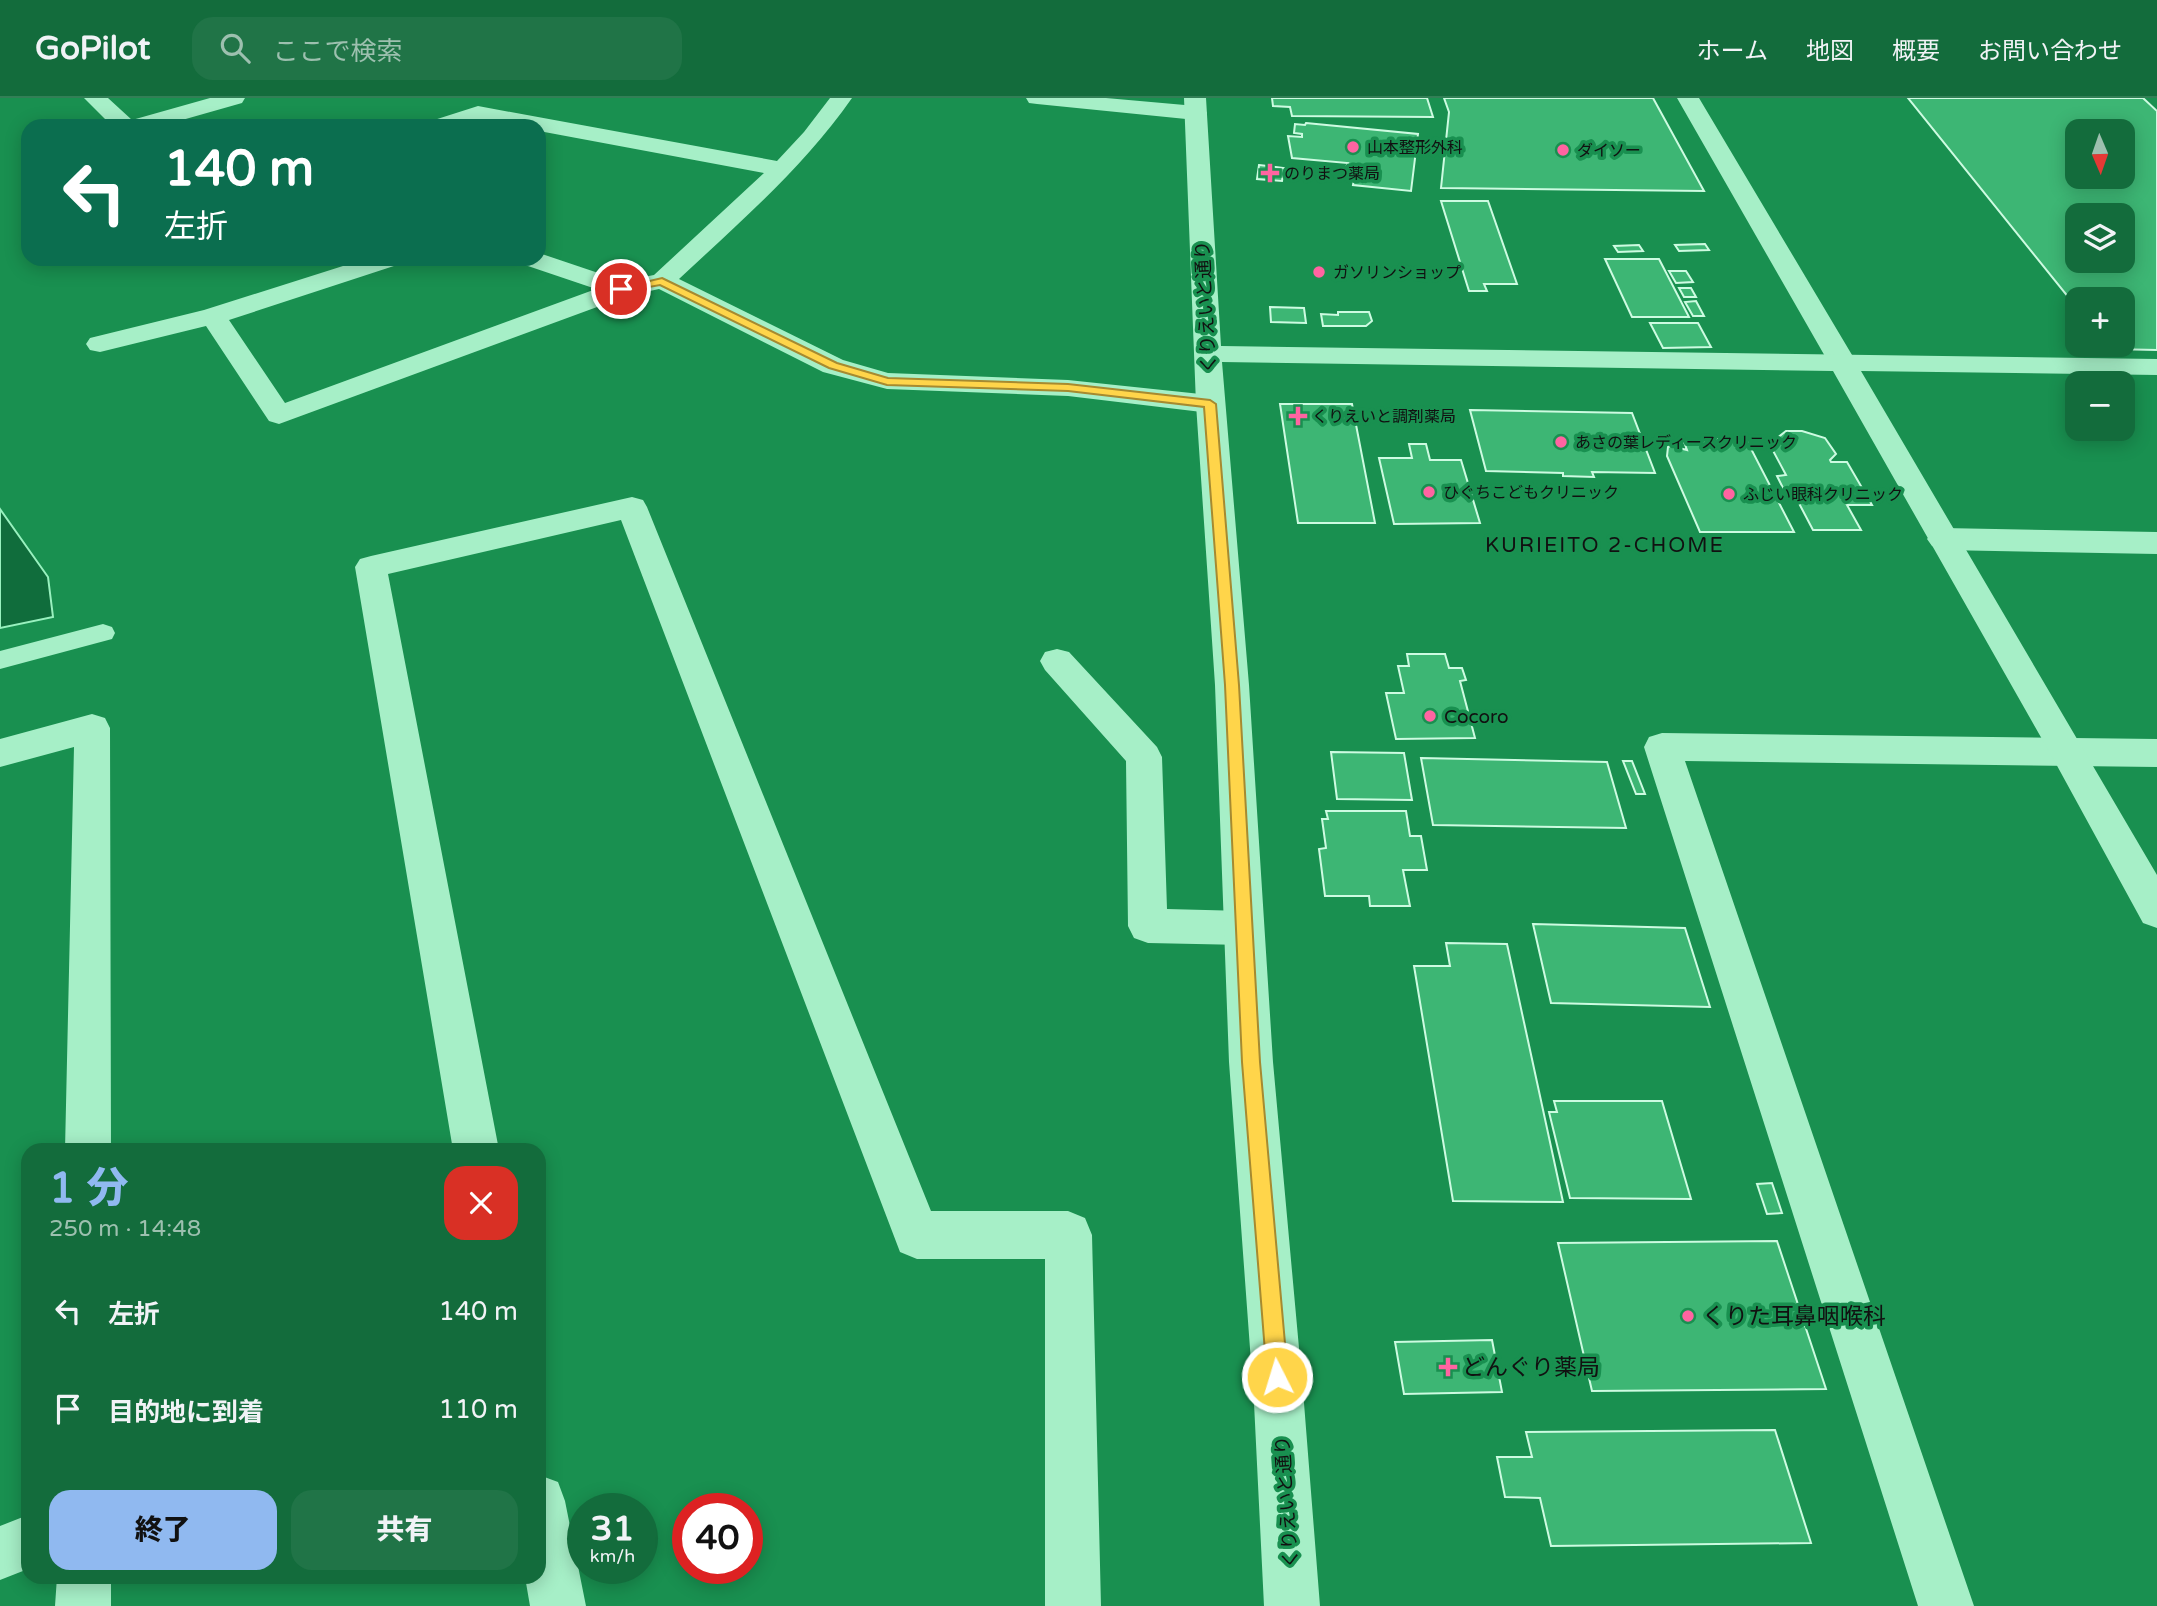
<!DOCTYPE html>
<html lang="ja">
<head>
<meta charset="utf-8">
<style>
  :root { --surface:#136c3c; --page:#207447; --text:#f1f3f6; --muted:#9dc0af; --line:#327f56; --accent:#90b9f0 }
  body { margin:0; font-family:"Varela Round","Noto Sans JP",sans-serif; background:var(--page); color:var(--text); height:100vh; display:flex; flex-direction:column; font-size:26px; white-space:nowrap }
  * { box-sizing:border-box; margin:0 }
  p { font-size:23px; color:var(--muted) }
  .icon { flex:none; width:38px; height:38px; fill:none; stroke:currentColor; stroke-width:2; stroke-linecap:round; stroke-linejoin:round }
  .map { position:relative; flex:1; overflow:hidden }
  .sheet { position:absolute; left:21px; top:1045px; width:525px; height:441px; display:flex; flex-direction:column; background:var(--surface); border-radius:21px; box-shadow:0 4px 18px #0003 }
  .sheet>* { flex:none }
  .banner { position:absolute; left:21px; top:21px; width:525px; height:147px; border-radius:21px; box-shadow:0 4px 18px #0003; background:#0b6e4f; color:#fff; overflow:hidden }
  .needle { width:46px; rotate:178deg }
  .buttons { position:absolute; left:2065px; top:21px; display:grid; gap:14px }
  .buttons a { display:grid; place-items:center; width:70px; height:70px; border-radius:14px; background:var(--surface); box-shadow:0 4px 18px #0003; font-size:35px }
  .speed { position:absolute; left:567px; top:1395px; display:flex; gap:14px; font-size:35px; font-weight:700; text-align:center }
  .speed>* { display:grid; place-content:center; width:91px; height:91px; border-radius:50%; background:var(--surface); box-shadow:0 4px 18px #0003; line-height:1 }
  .speed small { font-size:18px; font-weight:400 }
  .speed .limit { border:10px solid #d22; background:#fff; color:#111 }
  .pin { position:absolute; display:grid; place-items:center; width:60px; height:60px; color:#fff; margin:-30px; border:4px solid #fff; border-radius:50%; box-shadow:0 2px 7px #0007 }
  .me { position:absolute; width:77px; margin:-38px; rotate:355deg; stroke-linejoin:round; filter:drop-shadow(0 0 5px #0008) }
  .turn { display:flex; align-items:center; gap:24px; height:147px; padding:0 28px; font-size:32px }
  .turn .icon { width:91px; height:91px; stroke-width:2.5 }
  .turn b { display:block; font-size:49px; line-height:60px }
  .round { display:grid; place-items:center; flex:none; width:74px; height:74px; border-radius:21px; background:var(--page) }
  .head { display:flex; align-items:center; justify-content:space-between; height:119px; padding:0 28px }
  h1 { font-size:42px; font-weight:800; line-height:52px; color:var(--accent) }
  .primary-button { display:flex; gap:14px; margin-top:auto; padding:14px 28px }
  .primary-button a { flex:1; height:80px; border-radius:21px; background:var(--accent); color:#111; font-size:28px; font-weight:800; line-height:80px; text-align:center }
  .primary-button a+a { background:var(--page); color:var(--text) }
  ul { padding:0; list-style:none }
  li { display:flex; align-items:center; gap:21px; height:98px; padding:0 28px }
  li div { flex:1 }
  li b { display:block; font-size:26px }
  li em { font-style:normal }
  header { display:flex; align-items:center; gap:42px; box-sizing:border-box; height:98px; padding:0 35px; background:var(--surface); border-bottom:2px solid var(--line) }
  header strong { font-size:33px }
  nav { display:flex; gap:38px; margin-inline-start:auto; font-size:24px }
  .search { width:490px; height:63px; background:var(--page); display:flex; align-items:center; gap:18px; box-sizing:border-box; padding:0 24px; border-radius:21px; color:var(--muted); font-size:26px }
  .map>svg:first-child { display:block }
  .water { fill:#106d3c; stroke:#99f1bf; stroke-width:2 }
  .building { fill:#3db674; stroke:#cdfbe1; stroke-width:2; fill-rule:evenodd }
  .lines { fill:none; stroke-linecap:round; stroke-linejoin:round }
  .service { fill:#a6efc7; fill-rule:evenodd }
  .minor { fill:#a6efc7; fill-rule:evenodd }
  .tertiary { fill:#a6efc7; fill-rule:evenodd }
  .route { fill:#ffd54a; stroke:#a68a30; stroke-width:2 }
  .poi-dot { fill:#ff64a1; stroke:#199050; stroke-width:2.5 }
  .labels { text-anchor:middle; stroke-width:7; stroke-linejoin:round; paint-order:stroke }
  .far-poi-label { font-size:16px; fill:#111; stroke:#199050; text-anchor:start }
  .street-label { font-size:19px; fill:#111; stroke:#199050 }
  .poi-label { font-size:19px; fill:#111; stroke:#199050; text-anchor:start }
  .neighbourhood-label { font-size:21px; letter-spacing:2px; fill:#111; stroke:#199050 }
  .near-poi-label { font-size:23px; fill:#111; stroke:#199050; text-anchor:start }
</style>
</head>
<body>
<header>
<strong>GoPilot</strong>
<div class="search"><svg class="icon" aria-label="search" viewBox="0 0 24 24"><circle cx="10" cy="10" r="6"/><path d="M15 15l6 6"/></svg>ここで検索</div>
<nav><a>ホーム</a><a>地図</a><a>概要</a><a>お問い合わせ</a></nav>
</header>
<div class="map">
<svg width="2157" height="1508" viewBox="0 0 2157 1508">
  <rect width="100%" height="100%" fill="#199050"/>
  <path class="water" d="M 0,411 L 48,479 L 53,519 L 0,530 Z"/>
  <path class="building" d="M 1272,0 L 1427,0 L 1433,19 L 1292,18 L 1290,9 L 1273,8 Z
    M 1444,0 L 1653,0 L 1704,93 L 1441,90 L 1449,14 Z
    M 1908,0 L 2143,0 L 2157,13 L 2157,252 L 2111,251 L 2107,247 L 2123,247 L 2123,201 L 2077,201 L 2077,210 ZM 2077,33 L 2123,33 L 2123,79 L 2077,79 ZM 2077,117 L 2123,117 L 2123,163 L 2077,163 Z
    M 1306,25 L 1418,36 L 1411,93 L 1353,87 L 1355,75 L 1344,74 L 1348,65 L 1292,60 L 1288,38 L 1302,39 L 1302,36 L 1294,35 L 1295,26 L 1305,27 Z
    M 1259,67 L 1284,70 L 1282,83 L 1257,81 Z
    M 1441,103 L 1488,103 L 1517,186 L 1484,186 L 1487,193 L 1469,193 Z
    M 1705,146 L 1709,152 L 1679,153 L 1675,147 Z
    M 1639,147 L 1643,153 L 1618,154 L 1614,148 Z
    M 1605,161 L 1659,161 L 1689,219 L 1632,219 Z
    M 1669,173 L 1686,173 L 1693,184 L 1676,185 Z
    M 1679,190 L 1691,190 L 1696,199 L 1684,199 Z
    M 1696,203 L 1704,218 L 1693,218 L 1685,204 Z
    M 1270,209 L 1304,210 L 1306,225 L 1271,224 Z
    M 1338,214 L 1369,214 L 1372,223 L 1366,228 L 1323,228 L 1321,216 L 1338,217 Z
    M 1650,225 L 1698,225 L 1711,249 L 1663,250 Z
    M 1280,306 L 1352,306 L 1375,425 L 1298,425 Z
    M 1470,312 L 1632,315 L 1655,375 L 1592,374 L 1594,379 L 1563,378 L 1563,375 L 1486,373 Z
    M 1786,333 L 1802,333 L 1825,340 L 1836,356 L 1830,362 L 1831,364 L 1847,364 L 1872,407 L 1847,407 L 1861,432 L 1813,432 L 1792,392 L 1784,392 L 1777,378 L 1786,377 L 1770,347 L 1779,346 L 1776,341 Z
    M 1683,341 L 1746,341 L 1794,434 L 1700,434 L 1667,358 L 1668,349 L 1671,348 L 1687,352 Z
    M 1409,346 L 1426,346 L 1430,362 L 1461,362 L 1480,425 L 1394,426 L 1379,360 L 1412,360 Z
    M 1407,556 L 1445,556 L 1449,570 L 1462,570 L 1466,582 L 1460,583 L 1475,640 L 1396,641 L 1386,595 L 1404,595 L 1398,568 L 1409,568 Z
    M 1331,654 L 1404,655 L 1412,702 L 1337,701 Z
    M 1421,660 L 1607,664 L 1626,730 L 1433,727 Z
    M 1623,663 L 1632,663 L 1645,696 L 1636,696 Z
    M 1326,713 L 1406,713 L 1410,738 L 1421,738 L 1427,772 L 1403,772 L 1410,808 L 1370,808 L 1369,798 L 1325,798 L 1319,751 L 1326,750 L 1322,721 L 1328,721 Z
    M 1533,826 L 1685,830 L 1710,909 L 1551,905 Z
    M 1446,845 L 1507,846 L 1563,1104 L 1453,1103 L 1414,868 L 1450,868 Z
    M 1554,1003 L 1662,1003 L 1691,1101 L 1570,1100 L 1549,1014 L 1557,1014 Z
    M 1772,1085 L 1782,1115 L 1767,1116 L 1757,1086 Z
    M 1777,1143 L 1826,1291 L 1592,1293 L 1558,1145 Z
    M 1492,1242 L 1502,1294 L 1404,1296 L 1395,1244 Z
    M 1775,1332 L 1811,1445 L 1551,1448 L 1540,1400 L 1505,1399 L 1497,1359 L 1532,1359 L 1526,1334 Z"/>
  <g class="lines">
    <path class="service" d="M 103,526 L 112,529 L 115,535 L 112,541 L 0,571 L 0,553 Z"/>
    <path class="minor" d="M 84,0 L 108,0 L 132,22 L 210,0 L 245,0 L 242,5 L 161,28 L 112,28 Z
      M 830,0 L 852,0 C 804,69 740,124 679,181 L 843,262 L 888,275 L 1068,282 L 1210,297 L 1220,300 L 1224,306 L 1220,312 L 1210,315 L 1068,298 L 887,291 L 823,274 L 659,191 L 627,198 L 279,326 L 269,323 L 206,228 L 100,254 L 90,252 L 86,246 L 90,240 L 204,212 L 365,161 L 404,161 L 400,166 L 229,222 L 285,305 L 596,191 L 522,166 L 518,161 L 539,161 L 539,155 L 622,183 L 654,177 L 764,75 L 539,33 L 539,28 L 513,28 L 479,22 L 461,28 L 428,28 L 431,23 L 478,8 L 777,63 L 804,34 Z
      M 1026,0 L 1106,0 L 1196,8 L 1204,10 L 1207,15 L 1204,20 L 1196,22 L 1037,6 L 1029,5 Z
      M 1677,0 L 1699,0 L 1858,267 L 1854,273 L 1844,275 L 1834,273 L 1830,267 Z
      M 632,399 L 643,402 L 647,409 L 931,1113 L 1068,1113 L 1085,1120 L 1092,1137 L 1101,1508 L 1045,1508 L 1045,1161 L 917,1161 L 900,1154 L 621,422 L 388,476 L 499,1052 L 453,1052 L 355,469 L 360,461 L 371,458 Z
      M 1943,430 L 2157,434 L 2157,456 L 1943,452 L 1932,448 L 1927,441 L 1932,434 Z
      M 1057,551 L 1069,554 L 1157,649 L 1162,659 L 1167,811 L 1244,813 L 1258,818 L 1264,830 L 1258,842 L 1244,847 L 1148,845 L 1134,840 L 1128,828 L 1126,663 L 1045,572 L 1040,563 L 1045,554 Z
      M 92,616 L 105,620 L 110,630 L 111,1052 L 65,1052 L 74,649 L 0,669 L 0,641 Z
      M 1662,635 L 2157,641 L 2157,669 L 1685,663 L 1974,1508 L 1918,1508 L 1644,649 L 1649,639 Z
      M 539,1377 L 558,1384 L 565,1403 L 586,1508 L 530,1508 L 525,1479 L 539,1479 Z
      M 28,1417 L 28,1471 L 0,1482 L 0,1428 Z
      M 57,1479 L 111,1479 L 111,1508 L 55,1508 Z"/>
    <path class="tertiary" d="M 1184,0 L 1206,0 L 1221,248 L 2157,261 L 2157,277 L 1861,273 L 2157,777 L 2157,830 L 2143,825 L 2055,664 L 1833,273 L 1222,264 L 1249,587 L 1273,964 L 1304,1305 L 1320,1508 L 1264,1508 L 1254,1305 L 1229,964 L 1215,587 L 1196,306 Z"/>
  </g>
  <path class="route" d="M 662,180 L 837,265 L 888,280 L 1068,286 L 1210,302 L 1216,306 L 1239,587 L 1260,964 L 1288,1279 L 1285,1286 L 1277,1289 L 1270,1286 L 1267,1279 L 1242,964 L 1225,587 L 1204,309 L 1068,293 L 887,287 L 829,270 L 660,187 L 621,194 L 616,191 Z"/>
  <g class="poi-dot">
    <circle cx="1353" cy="49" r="7"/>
    <circle cx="1563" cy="52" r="7"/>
    <path d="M1266.5 64.5h7v7h7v7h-7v7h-7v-7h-7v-7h7z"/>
    <circle cx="1319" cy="174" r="7"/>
    <path d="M1294.5 307.5h7v7h7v7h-7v7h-7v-7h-7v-7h7z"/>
    <circle cx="1561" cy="344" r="7"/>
    <circle cx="1429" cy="394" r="7"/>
    <circle cx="1729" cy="396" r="7"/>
    <circle cx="1430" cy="618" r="7"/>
    <circle cx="1688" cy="1218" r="7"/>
    <path d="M1444.5 1258.5h7v7h7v7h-7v7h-7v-7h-7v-7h7z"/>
  </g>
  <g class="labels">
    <g class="far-poi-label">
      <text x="1367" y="55">山本整形外科</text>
      <text x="1577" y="58">ダイソー</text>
      <text x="1284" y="81">のりまつ薬局</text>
      <text x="1333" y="180">ガソリンショップ</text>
      <text x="1312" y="324">くりえいと調剤薬局</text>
      <text x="1575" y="350">あさの葉レディースクリニック</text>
      <text x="1443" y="400">ひぐちこどもクリニック</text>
      <text x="1743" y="402">ふじい眼科クリニック</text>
    </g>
    <g class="street-label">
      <text transform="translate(1205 209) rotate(-93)" y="7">くりえいと通り</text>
      <text transform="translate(1286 1404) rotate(-94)" y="7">くりえいと通り</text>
    </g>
    <g class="poi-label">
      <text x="1444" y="625">Cocoro</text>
    </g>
    <g class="neighbourhood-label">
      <text x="1605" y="454">KURIEITO 2-CHOME</text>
    </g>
    <g class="near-poi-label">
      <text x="1702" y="1226">くりた耳鼻咽喉科</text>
      <text x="1462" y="1277">どんぐり薬局</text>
    </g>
  </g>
</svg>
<div class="buttons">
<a><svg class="needle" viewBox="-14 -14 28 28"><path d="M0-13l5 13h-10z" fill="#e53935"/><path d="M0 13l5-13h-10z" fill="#9dc0af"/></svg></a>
<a><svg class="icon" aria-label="layers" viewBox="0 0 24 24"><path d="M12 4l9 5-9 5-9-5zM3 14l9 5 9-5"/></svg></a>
<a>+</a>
<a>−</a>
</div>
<div class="speed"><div>31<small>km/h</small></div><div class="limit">40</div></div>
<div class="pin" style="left:621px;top:191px;background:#d93025"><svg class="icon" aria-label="arrive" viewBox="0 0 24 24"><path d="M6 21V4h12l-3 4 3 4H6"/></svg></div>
<svg class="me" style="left:1277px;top:1279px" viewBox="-20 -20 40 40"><circle r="17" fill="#ffd54a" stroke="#fff" stroke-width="3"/><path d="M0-11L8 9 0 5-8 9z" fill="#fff"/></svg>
<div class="banner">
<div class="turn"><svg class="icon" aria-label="left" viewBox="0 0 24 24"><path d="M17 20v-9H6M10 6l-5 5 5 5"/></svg><div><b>140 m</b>左折</div></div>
</div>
<section class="sheet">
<div class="head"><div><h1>1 分</h1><p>250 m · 14:48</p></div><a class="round" style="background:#d93025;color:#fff"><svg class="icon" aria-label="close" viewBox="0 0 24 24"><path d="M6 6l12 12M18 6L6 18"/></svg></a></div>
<ul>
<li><svg class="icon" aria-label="left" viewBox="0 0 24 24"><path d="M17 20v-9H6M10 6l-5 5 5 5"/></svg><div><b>左折</b></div><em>140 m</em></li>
<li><svg class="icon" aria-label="arrive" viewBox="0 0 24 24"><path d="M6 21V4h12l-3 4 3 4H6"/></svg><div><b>目的地に到着</b></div><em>110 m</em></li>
</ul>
<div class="primary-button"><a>終了</a><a>共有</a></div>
</section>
</div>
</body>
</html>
